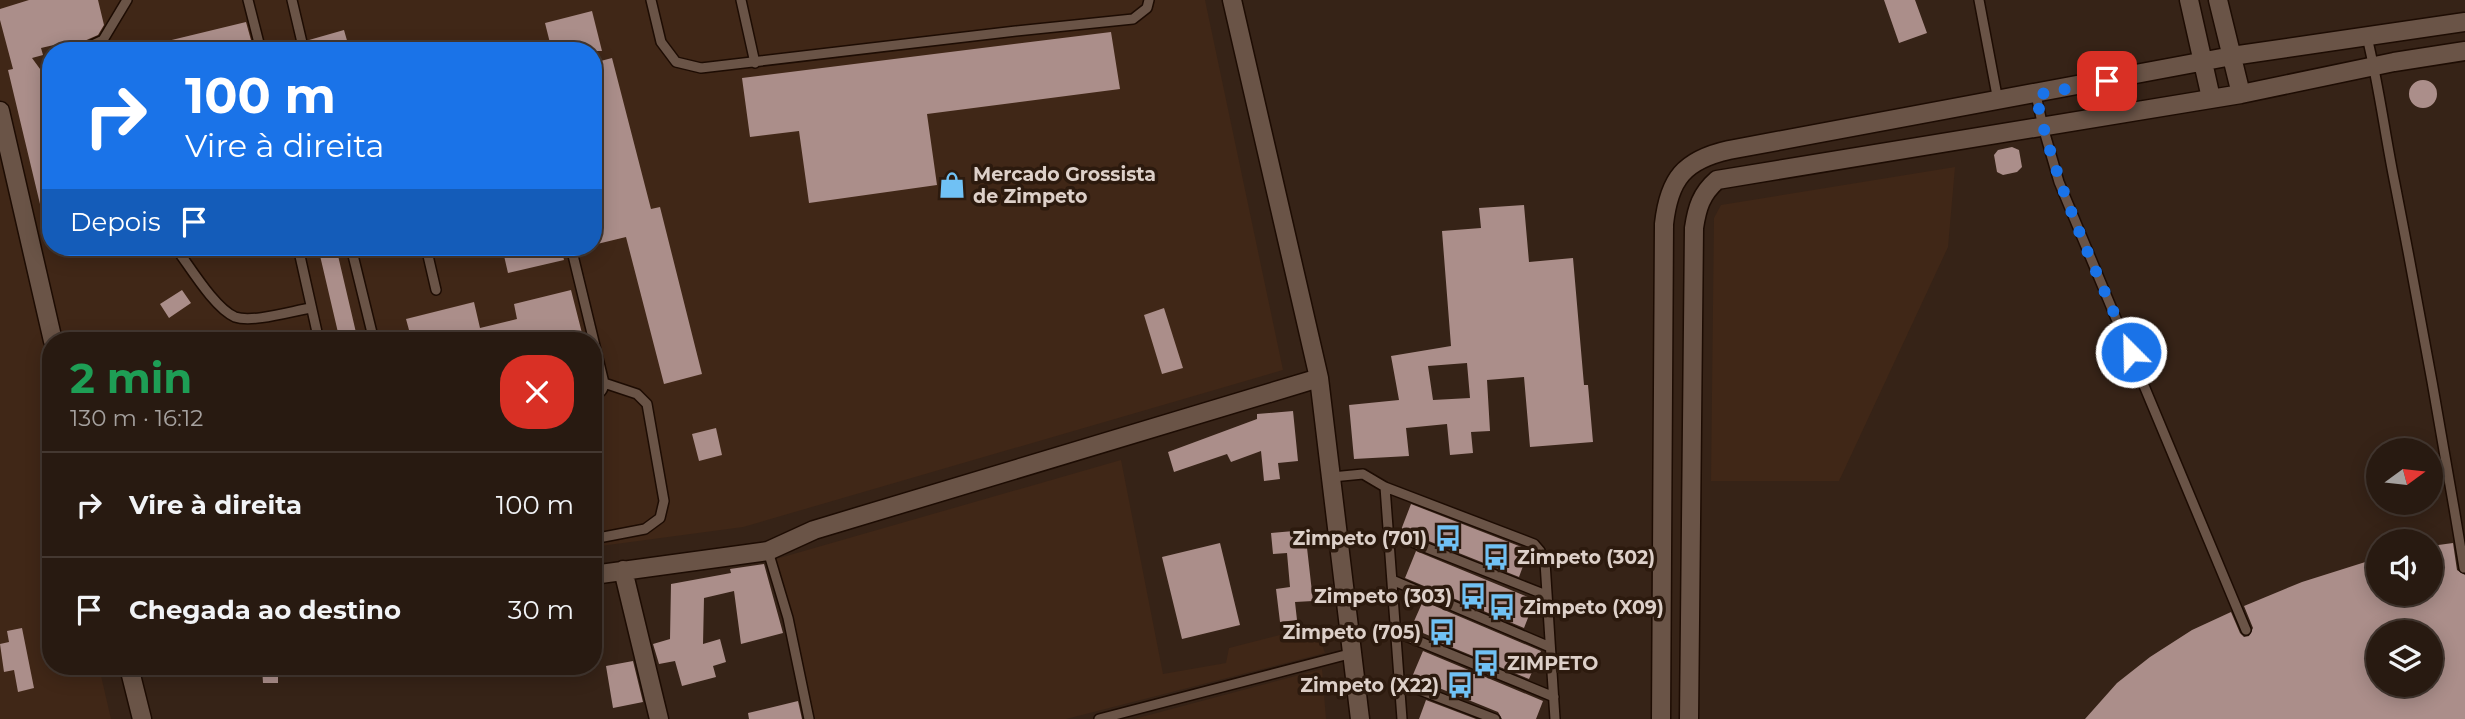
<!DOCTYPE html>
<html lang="pt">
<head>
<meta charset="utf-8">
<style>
  :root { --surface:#281a11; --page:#30231a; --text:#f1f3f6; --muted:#a5a19f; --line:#443831 }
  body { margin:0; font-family:Montserrat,sans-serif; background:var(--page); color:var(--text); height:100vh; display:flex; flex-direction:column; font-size:26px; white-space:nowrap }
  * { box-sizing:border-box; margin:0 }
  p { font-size:23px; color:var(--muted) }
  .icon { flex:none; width:38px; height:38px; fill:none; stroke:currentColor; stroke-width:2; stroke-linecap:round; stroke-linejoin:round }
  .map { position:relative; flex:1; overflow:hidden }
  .details { position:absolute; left:42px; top:332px; width:560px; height:343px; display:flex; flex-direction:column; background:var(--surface); border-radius:28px; box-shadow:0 4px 18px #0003,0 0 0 2px var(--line) }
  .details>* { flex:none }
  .guide { position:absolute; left:42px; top:42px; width:560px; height:214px; border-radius:28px; box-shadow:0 4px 18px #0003,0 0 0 2px var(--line); background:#1a73e8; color:#fff; overflow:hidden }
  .needle { width:46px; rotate:75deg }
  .controls { position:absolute; left:2366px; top:438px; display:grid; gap:14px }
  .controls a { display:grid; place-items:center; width:77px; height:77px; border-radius:50%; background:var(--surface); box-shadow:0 4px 18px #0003,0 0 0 2px var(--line); font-size:35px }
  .pin { position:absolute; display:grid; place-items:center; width:60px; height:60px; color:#fff; margin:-30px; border-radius:14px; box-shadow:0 4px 10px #0006 }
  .me { position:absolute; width:77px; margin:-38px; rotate:337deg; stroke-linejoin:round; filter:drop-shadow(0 0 5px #0008) }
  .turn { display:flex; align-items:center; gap:24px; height:147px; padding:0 28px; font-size:32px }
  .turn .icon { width:91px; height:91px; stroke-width:2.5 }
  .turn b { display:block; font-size:49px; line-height:60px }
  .then { display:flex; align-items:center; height:66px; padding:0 28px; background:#0003; gap:14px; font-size:26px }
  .round { display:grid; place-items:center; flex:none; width:74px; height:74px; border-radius:28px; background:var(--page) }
  .summary { display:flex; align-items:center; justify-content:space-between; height:119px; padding:0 28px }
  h1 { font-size:42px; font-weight:700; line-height:52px; color:#1e9e55 }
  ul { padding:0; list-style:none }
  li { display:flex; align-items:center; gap:21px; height:105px; padding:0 28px; border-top:2px solid var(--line) }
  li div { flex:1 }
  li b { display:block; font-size:26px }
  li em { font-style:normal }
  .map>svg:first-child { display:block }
  .built { fill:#402717; fill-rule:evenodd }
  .building { fill:#ab8e8a; fill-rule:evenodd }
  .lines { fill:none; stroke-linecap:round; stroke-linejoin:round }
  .service-casing { stroke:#1d0c03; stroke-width:12 }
  .minor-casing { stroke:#1d0c03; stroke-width:21 }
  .service { stroke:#6a5447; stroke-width:9 }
  .minor { stroke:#6a5447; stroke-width:18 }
  .route { stroke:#1a73e8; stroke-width:12; stroke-dasharray:0 21.6 }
  .labels { text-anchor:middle; stroke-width:7; stroke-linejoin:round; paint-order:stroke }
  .poi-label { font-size:19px; font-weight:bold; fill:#ddd0c9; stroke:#2c1a0e; text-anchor:start }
</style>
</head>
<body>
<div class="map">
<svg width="2465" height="719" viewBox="0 0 2465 719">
  <rect width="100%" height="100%" fill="#362317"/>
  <path class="built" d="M 0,0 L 1205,0 L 1283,370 L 743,527 L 593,547 L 593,341 L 51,341 L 51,667 L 99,667 L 111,719 L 0,719 ZM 51,51 L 593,51 L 593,247 L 51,247 Z
    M 1955,167 L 1948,247 L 1839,481 L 1711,481 L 1714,218 L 1721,205 Z
    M 1121,460 L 1163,674 L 1226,663 L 1229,648 L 1315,626 L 1325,653 L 1066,719 L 814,719 L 793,617 L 776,559 Z
    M 1322,669 L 1326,719 L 1134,719 Z"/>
  <path class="building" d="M 29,0 L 98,0 L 104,25 L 98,35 L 75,45 L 72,50 L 71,41 L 41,48 L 43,55 L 32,58 L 51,84 L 51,224 L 45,225 L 8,70 L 13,69 L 0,20 L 0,9 Z
    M 1884,0 L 1915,0 L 1927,33 L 1899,43 Z
    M 592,11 L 602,51 L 552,51 L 545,23 Z
    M 246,22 L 254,51 L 151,51 L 151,45 Z
    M 344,30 L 350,51 L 311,51 L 309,40 Z
    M 1111,32 L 1120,89 L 927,114 L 937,185 L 809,203 L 799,131 L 750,137 L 742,78 Z
    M 612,58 L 651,209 L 660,207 L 702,374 L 664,384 L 626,237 L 593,245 L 593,63 Z
    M2409 94a14 14 0 1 1 28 0a14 14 0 1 1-28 0Z
    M 2012,147 L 2019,150 L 2022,167 L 2017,172 L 2003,175 L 1997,172 L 1994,155 L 1998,150 Z
    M 1524,205 L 1529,262 L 1573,258 L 1584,385 L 1588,385 L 1593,442 L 1530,447 L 1524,377 L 1487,380 L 1490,431 L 1471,432 L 1473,453 L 1450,455 L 1447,424 L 1406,428 L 1409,456 L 1354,459 L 1349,405 L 1399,400 L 1391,356 L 1451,346 L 1442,231 L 1481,228 L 1479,208 ZM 1467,363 L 1470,398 L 1433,400 L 1428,366 Z
    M 318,247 L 336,247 L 358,341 L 340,341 Z
    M 502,247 L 561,247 L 564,260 L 508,273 Z
    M 182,290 L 191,303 L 169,318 L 160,304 Z
    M 571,290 L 584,341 L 412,341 L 406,319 L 474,302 L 480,328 L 517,319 L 514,304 Z
    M 1164,308 L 1183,368 L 1162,374 L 1144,315 Z
    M 1293,411 L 1298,461 L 1278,463 L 1280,479 L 1264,481 L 1261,451 L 1231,462 L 1227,454 L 1174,472 L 1168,452 L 1257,419 L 1257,414 Z
    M 716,428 L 722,455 L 699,461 L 692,434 Z
    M 1411,504 L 1529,550 L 1519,577 L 1401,530 Z
    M 1305,530 L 1313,601 L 1295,602 L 1297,620 L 1280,622 L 1276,589 L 1290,587 L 1287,553 L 1273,554 L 1271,533 Z
    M 1220,543 L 1240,625 L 1182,639 L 1162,557 Z
    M 2453,543 L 2457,570 L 2465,575 L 2465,719 L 2085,719 L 2117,683 L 2150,657 L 2192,630 L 2231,612 L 2240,633 L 2244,637 L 2249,636 L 2253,628 L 2244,606 L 2302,582 L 2378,558 L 2378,593 L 2431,593 L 2431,546 ZM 2378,632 L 2431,632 L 2431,684 L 2378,684 Z
    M 1416,551 L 1535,600 L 1524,628 L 1405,578 Z
    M 764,564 L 783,633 L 741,644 L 734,591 L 704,598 L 703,644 L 720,639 L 726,662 L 713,666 L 716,677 L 682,686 L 675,661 L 659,664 L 653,644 L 670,639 L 671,584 L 731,573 L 730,569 Z
    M 1423,601 L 1541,651 L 1529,679 L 1429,638 L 1430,636 L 1411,628 Z
    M 22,628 L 34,688 L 18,692 L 14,670 L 4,672 L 0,644 L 9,642 L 7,631 Z
    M 1423,651 L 1543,701 L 1536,719 L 1502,719 L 1498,712 L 1412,677 Z
    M 633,661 L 643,702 L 613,708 L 606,666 Z
    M 262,667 L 278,667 L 278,683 L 263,683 Z
    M 1426,700 L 1476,719 L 1419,719 Z
    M 798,701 L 802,719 L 749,719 L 748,713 Z"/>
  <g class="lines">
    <defs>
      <path id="service" d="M 248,0 L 261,51
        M 292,0 L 304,51
        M 651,0 L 661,42 L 676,62 L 701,68 L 1016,31 L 1133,19 L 1147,8 L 1149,0
        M 741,0 L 755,63
        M 1979,0 L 1998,101
        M 2367,37 C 2379,86 2385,135 2395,184 C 2420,312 2443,440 2464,568
        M 79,51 L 103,40 L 127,0
        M 2036,95 L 2043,127 L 2059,182 L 2246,630
        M 175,247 C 189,265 214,308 235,317 C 253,323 292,311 311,308
        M 298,247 L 319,341
        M 351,247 L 374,341
        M 426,247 L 436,290
        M 571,247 L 604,383 C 603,391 601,393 593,395
        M 1332,477 L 1363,474 L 1385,487 L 1534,544 L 1540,551 L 1545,562 L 1555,719
        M 1385,487 L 1402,719
        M 1389,533 L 1546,595
        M 593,539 L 645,529 L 660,518 L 664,501 L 647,404 L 637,394 L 604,383
        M 768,551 L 788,618 L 809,719
        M 1392,580 L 1550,647
        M 1396,632 L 1554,697
        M 1399,682 L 1495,719
        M 1099,719 L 1353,653"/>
      <path id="minor" d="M 1232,0 L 1319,378 L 1360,719
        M 2189,0 L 2211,98
        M 2218,0 L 2241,94
        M 0,111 L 53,341
        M 623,570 L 659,719
        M 593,575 L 768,551 L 814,530 L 1319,378
        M 129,667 L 142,719
        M 1661,719 L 1664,224 C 1669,179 1684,160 1729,150 L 2232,56 L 2465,22
        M 1689,719 L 1694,228 C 1697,208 1701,194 1717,180 L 2241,94 L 2394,62 L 2465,51"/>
    </defs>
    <use href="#service" class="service-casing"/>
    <use href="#minor" class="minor-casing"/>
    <use href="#service" class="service"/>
    <use href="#minor" class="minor"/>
  </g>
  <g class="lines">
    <path class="route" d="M 2107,81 L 2036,95 C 2054,184 2095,268 2131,352"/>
  </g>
  <defs>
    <symbol id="shop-bare" viewBox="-9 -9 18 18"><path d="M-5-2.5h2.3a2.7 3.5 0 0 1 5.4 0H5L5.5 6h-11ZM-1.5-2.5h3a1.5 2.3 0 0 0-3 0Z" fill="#70c1f4" stroke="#2c1a0e" stroke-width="2.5" paint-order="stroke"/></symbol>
    <symbol id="bus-bare" viewBox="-9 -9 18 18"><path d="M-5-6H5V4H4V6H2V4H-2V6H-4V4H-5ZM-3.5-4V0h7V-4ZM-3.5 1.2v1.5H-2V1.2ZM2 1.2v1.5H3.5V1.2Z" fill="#70c1f4" stroke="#2c1a0e" stroke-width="2.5" paint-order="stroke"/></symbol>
  </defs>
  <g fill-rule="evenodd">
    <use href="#shop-bare" x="933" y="166" width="38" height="38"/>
    <use href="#bus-bare" x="1429" y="519" width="38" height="38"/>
    <use href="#bus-bare" x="1477" y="538" width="38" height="38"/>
    <use href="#bus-bare" x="1454" y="577" width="38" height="38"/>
    <use href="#bus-bare" x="1483" y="588" width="38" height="38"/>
    <use href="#bus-bare" x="1423" y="613" width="38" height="38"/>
    <use href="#bus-bare" x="1467" y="644" width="38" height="38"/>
    <use href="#bus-bare" x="1441" y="666" width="38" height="38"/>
  </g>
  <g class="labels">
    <g class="poi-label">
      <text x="973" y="181">Mercado Grossista<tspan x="973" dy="22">de Zimpeto</tspan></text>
      <text x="1427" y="545" text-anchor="end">Zimpeto (701)</text>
      <text x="1517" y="564">Zimpeto (302)</text>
      <text x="1452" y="603" text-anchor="end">Zimpeto (303)</text>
      <text x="1523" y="614">Zimpeto (X09)</text>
      <text x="1421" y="639" text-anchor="end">Zimpeto (705)</text>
      <text x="1507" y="670">ZIMPETO</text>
      <text x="1439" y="692" text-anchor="end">Zimpeto (X22)</text>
    </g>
  </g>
</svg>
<div class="controls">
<a><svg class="needle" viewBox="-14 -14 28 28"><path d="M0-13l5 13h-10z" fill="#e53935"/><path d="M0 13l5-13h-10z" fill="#a5a19f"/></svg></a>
<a><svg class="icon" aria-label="sound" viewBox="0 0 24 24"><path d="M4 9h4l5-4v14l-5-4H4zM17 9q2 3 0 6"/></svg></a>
<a><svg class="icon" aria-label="layers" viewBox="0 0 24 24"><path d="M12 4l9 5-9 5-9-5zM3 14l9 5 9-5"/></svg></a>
</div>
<div class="pin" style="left:2107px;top:81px;background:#d93025"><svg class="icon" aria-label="arrive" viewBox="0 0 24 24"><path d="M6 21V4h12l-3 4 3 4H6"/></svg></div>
<svg class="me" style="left:2131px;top:352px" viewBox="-20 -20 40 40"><circle r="17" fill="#1a73e8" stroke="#fff" stroke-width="3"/><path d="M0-11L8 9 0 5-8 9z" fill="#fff"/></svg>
<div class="guide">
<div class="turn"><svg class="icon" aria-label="right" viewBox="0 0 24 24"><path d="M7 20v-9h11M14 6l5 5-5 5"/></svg><div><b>100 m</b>Vire à direita</div></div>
<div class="then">Depois<svg class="icon" aria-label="arrive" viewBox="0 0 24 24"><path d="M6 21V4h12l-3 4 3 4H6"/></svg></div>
</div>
<section class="details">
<div class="summary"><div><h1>2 min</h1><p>130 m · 16:12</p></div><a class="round" style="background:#d93025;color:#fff"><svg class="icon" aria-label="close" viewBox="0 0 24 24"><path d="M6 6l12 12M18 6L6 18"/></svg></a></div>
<ul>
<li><svg class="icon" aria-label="right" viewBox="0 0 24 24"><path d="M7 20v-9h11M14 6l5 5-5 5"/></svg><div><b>Vire à direita</b></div><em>100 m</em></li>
<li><svg class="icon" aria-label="arrive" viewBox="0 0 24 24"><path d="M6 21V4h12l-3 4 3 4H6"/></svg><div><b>Chegada ao destino</b></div><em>30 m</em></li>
</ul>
</section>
</div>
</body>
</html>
